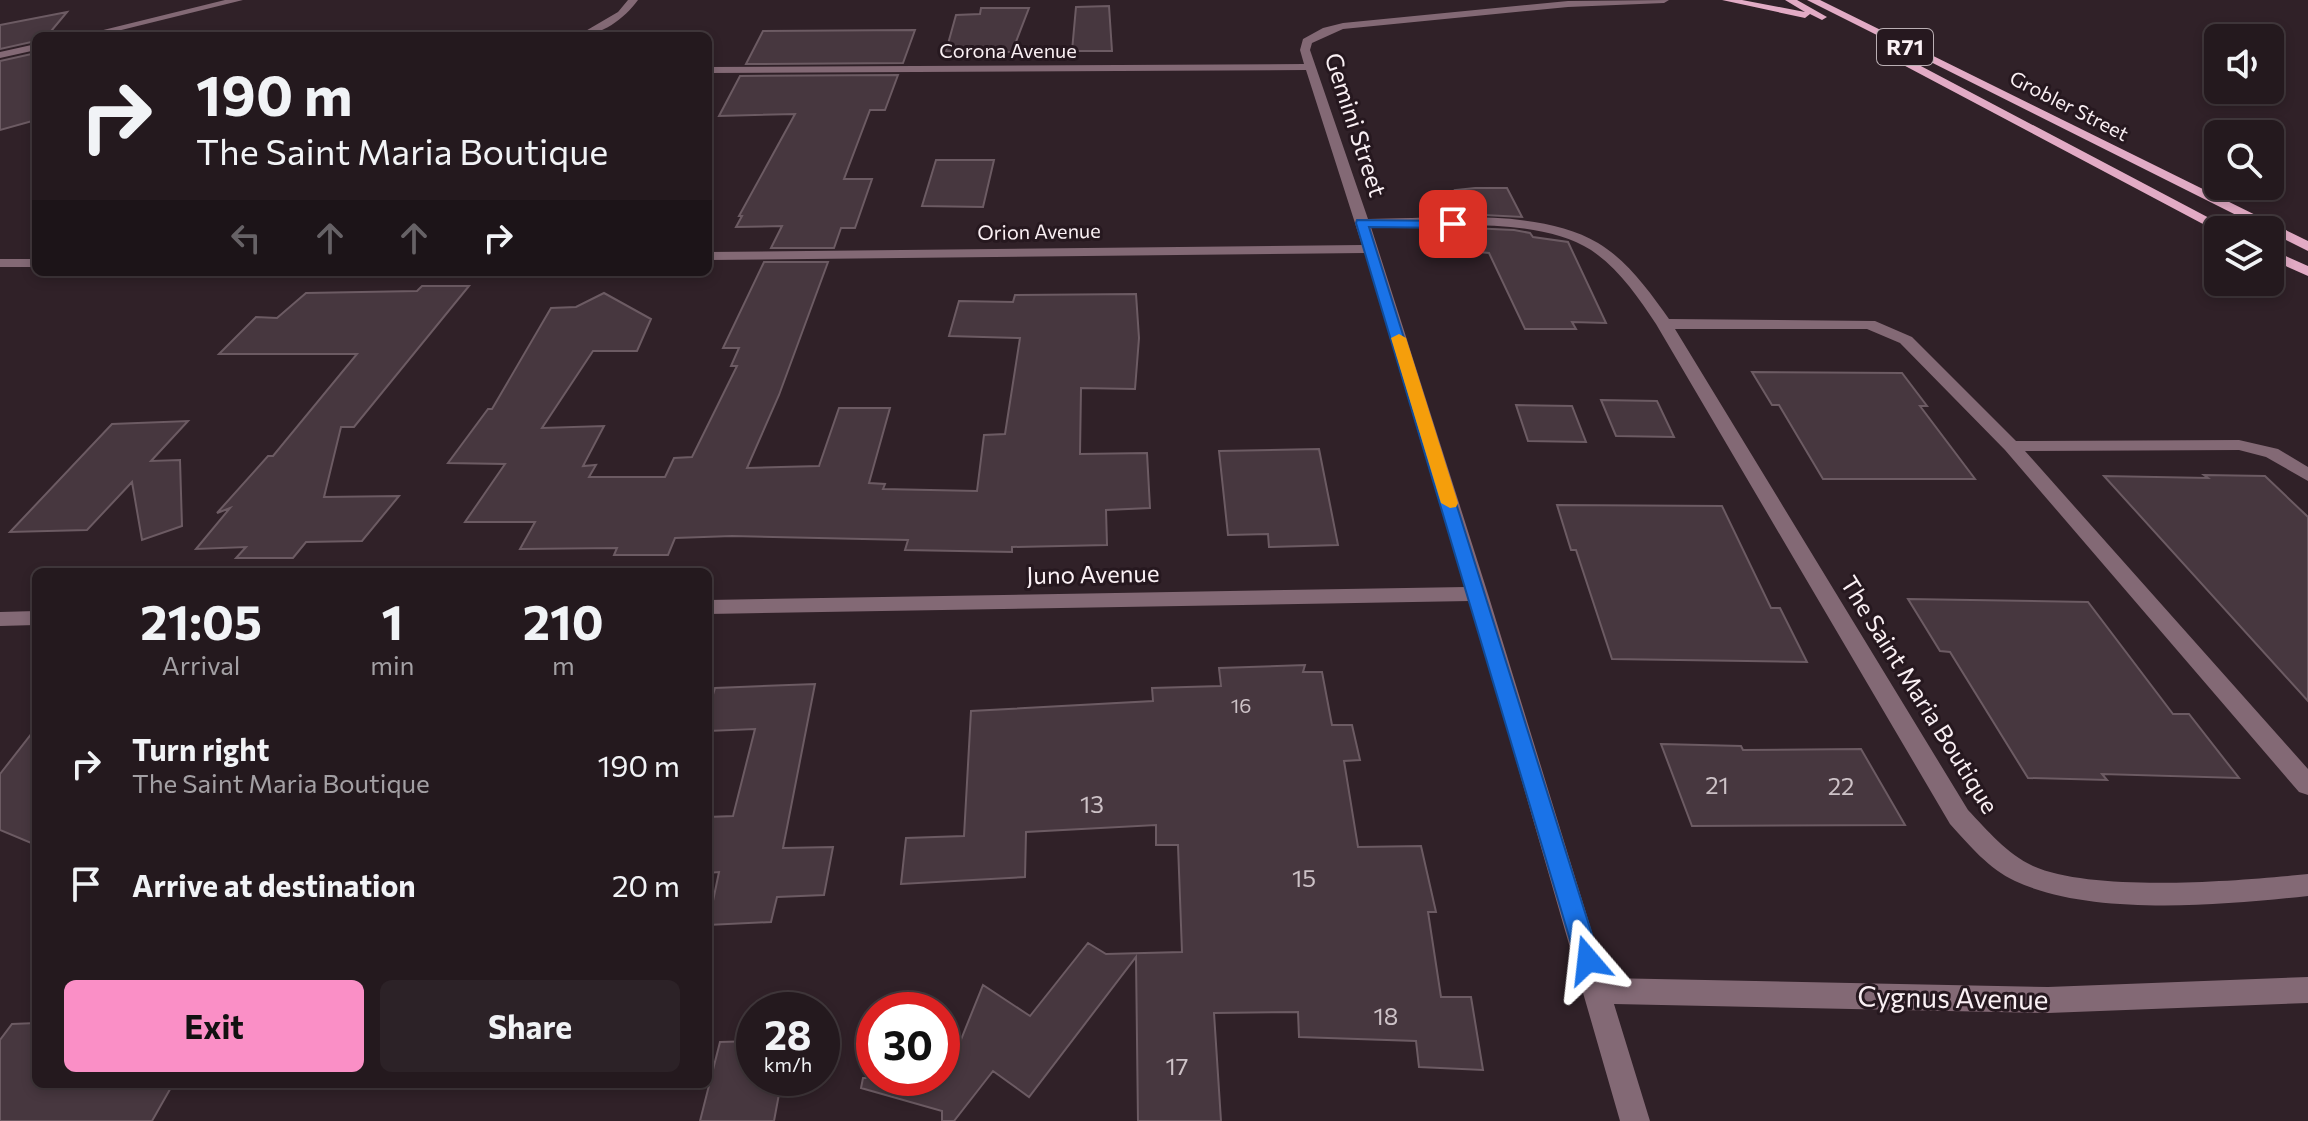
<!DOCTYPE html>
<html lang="en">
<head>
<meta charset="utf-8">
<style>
  :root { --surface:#24191e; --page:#2c2227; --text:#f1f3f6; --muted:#a3a0a4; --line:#41383c; --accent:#fa8fc6 }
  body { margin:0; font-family:Commissioner,sans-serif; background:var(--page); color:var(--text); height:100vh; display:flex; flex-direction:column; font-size:30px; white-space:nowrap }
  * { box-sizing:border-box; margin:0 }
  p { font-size:26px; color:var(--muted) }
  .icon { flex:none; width:44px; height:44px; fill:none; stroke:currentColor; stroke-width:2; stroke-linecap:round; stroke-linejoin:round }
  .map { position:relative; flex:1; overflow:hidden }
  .side { position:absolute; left:32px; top:568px; width:680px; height:520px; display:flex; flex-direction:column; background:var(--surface); border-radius:12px; box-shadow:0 4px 12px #0003,0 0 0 2px var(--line) }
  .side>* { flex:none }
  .guide { position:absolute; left:32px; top:32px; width:680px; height:244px; border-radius:12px; box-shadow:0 4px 12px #0003,0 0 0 2px var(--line); background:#24191e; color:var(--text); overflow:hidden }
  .controls { position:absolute; left:2204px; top:24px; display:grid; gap:16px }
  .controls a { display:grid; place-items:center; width:80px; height:80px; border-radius:12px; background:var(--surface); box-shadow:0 4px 12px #0003,0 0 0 2px var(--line); font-size:40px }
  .speed { position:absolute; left:736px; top:992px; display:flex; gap:16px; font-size:40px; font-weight:700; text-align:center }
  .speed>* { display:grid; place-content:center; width:104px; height:104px; border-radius:50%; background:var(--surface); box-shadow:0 4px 12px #0003,0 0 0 2px var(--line); line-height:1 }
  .speed small { font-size:20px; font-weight:400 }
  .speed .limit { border:12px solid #d22; background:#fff; color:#111 }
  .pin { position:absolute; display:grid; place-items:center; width:68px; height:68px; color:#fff; margin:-34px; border-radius:16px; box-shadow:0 4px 12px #0006 }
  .me { position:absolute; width:88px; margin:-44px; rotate:343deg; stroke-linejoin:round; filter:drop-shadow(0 0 6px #0008) }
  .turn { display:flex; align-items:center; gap:28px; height:168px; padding:0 32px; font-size:36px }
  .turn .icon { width:104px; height:104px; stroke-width:2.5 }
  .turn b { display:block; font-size:56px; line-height:68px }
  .lanes { display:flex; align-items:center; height:76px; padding:0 32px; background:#0003; justify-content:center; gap:40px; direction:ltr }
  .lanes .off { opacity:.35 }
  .eta { display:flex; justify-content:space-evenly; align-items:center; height:136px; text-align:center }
  .eta b { font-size:48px; font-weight:700; line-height:56px }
  .cta { display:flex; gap:16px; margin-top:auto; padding:16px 32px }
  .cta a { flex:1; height:92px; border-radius:12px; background:var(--accent); color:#111; font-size:32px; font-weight:700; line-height:92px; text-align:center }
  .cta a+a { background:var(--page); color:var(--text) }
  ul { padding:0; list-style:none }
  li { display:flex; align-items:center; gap:24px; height:120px; padding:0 32px }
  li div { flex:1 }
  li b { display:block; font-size:30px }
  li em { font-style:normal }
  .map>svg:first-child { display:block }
  .building { fill:#47373f; stroke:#6c5b63; stroke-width:2 }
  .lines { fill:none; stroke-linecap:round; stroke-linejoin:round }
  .minor { fill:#836975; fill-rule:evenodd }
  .primary { fill:#e2abc5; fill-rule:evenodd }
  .route { fill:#1a73e8; stroke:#114b97; stroke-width:2 }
  .slow { fill:#f59e0b }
  .labels { text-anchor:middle; stroke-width:6; stroke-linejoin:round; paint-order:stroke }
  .far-street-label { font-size:20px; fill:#faf0f4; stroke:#26181f }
  .number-label { font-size:20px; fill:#cdc2c7 }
  .shield { fill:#26181f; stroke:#baafb4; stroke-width:2 }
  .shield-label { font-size:22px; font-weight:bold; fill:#faf0f4 }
  .street-label { font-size:24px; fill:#faf0f4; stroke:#26181f }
  .near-number-label { font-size:24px; fill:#cdc2c7 }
  .near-street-label { font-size:28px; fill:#faf0f4; stroke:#26181f }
</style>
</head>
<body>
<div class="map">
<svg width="2308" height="1121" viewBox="0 0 2308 1121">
  <rect width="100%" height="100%" fill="#302128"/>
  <path class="building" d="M 1109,6 L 1112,51 L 1072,51 L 1076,7 Z
    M 981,8 L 1029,8 L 1012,52 L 946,51 L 956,15 L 980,14 Z
    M 67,12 L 47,36 L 36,36 L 36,41 L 0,49 L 0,25 Z
    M 915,30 L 903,63 L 746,64 L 763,31 Z
    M 36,53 L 36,120 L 0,130 L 0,61 Z
    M 898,75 L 885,110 L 870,110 L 844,179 L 872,179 L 855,228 L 841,228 L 834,248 L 771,248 L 782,226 L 736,227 L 742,216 L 739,216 L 795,114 L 719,116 L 740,76 Z
    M 936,160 L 994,160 L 983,207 L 922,206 Z
    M 1475,188 L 1507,188 L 1522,217 L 1465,214 L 1455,190 Z
    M 1470,228 L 1514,230 L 1530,233 L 1533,237 L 1568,242 L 1606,323 L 1572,322 L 1576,329 L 1525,329 L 1489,253 L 1479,252 Z
    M 764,262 L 828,262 L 779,395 L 747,468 L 819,466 L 839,408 L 890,408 L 869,483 L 885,484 L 883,489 L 977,491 L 984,435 L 1005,434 L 1020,338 L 949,336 L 959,301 L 1013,302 L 1015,295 L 1136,294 L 1139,338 L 1135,389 L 1081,388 L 1080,454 L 1147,453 L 1150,508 L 1106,510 L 1107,545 L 1012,547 L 1012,552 L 905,550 L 908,540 L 732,536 L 675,538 L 668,555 L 614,555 L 617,548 L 520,549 L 535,522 L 465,522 L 505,464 L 448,463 L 488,409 L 492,409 L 551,308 L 576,307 L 604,293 L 651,319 L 637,351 L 593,351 L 542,428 L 604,426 L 583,466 L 596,465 L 589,477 L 665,477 L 674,458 L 692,457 L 737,366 L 731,366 L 739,348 L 723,348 Z
    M 422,286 L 469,286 L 354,427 L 341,427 L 324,497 L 399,496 L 362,541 L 306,542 L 293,558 L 236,558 L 246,547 L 196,549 L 230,508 L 217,513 L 268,456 L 273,456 L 357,354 L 219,354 L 256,317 L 277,318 L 306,293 L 417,291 Z
    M 1752,372 L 1902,373 L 1927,406 L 1920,406 L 1975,479 L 1823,479 L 1779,405 L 1772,405 Z
    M 1601,400 L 1657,401 L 1674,437 L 1616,436 Z
    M 1516,405 L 1572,406 L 1586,442 L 1528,441 Z
    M 188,421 L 151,461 L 180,460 L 182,526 L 142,540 L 132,482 L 87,530 L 10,532 L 112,424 Z
    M 1319,449 L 1338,545 L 1269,547 L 1268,534 L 1228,535 L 1219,451 Z
    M 2204,475 L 2265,476 L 2308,517 L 2308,701 L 2104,476 L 2208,478 Z
    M 1557,505 L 1722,506 L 1771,608 L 1780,608 L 1807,662 L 1612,659 L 1576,550 L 1571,550 Z
    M 1908,599 L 2088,602 L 2173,714 L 2189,714 L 2239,778 L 2102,774 L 2107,780 L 2028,778 L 1950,652 L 1940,651 Z
    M 1305,665 L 1303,672 L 1322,672 L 1332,725 L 1352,725 L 1360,760 L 1344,761 L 1358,847 L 1421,846 L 1436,912 L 1428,912 L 1441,997 L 1471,997 L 1483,1070 L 1419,1067 L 1416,1041 L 1299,1037 L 1298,1012 L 1214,1013 L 1221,1121 L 1138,1121 L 1136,957 L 1029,1097 L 993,1071 L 954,1121 L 942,1121 L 942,1111 L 861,1088 L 863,1078 L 942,1078 L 942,1043 L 958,1047 L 983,985 L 1030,1016 L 1088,943 L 1106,954 L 1182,952 L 1178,845 L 1156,845 L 1156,825 L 1026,832 L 1025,877 L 901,884 L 906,838 L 964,836 L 971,711 L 1153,701 L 1152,688 L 1221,686 L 1219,668 Z
    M 815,684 L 783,848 L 833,847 L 824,895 L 777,897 L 771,922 L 708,925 L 719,872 L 708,873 L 708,817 L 733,816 L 755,729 L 708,731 L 708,711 L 715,688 Z
    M 36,728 L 36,845 L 0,830 L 0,774 Z
    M 1661,744 L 1741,746 L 1743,750 L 1861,749 L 1905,825 L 1692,826 Z
    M 36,1023 L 36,1084 L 173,1084 L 152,1121 L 0,1121 L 0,1040 L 12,1024 Z
    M 754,1041 L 754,1078 L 782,1078 L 774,1121 L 700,1121 L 720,1042 Z"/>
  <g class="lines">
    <path class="minor" d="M 225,0 L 243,0 L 97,36 L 79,36 Z
      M 628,0 L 638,0 C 624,19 601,36 577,36 L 618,12 Z
      M 1669,0 L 1664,3 L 1568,7 L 1343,29 L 1312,43 L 1310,50 L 1368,219 C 1435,219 1539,207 1598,243 C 1628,261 1649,291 1669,319 L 1875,321 L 1912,337 L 2016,441 L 2239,440 L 2278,449 L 2308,467 L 2308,481 L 2266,457 L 2239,450 L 2025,451 L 2308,769 L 2308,795 L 2299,792 L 2005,450 L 1900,343 L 1867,329 L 1675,329 L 1968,810 C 1987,830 2007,854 2033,866 C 2094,893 2240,881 2308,874 L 2308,896 C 2224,905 2092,917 2015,881 C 1989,869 1969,845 1950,824 L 1656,324 C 1638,297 1619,269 1591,250 C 1537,215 1434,227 1371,227 L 1488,594 L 1606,978 L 2048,987 L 2308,977 L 2308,1003 L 2048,1013 L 1614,1004 L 1650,1121 L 1620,1121 L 1470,601 L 708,614 L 708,600 L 1466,587 L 1365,253 L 708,260 L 708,252 L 1362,245 L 1306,70 L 708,73 L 708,67 L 1304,64 L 1300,50 L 1303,39 L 1323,28 L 1343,23 L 1568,1 Z
      M 36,44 L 36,50 L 0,58 L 0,52 Z
      M 0,259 L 36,259 L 36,267 L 0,267 Z
      M 36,611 L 36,625 L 0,626 L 0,612 Z"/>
    <path class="primary" d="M 1722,0 L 1742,0 L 1805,12 L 1785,0 L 1797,0 L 1827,17 L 1822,20 L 1810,14 L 1805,18 Z
      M 1807,0 L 1820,0 L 2308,241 L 2308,251 Z
      M 1892,55 L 1900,55 L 2232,230 L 2218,232 L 1892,59 Z
      M 2270,249 L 2308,266 L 2308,276 L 2270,259 Z"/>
  </g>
  <path class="route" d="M 1357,220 L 1453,221 L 1459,224 L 1453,228 L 1369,227 L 1600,960 L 1597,968 L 1588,972 L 1579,968 L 1576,960 L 1356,223 Z"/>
  <path class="slow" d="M 1399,334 L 1406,338 L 1458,503 L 1456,507 L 1450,508 L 1441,503 L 1391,338 Z"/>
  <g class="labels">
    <g class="far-street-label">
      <text x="1008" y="58">Corona Avenue</text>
      <text transform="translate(2069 106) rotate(27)" y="7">Grobler Street</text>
      <text transform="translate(1039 232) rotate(-1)" y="7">Orion Avenue</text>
    </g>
    <g class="number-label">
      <text x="1241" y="713">16</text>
    </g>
    <rect class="shield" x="1877" y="29" width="56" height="36" rx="6"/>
    <g class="shield-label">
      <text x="1905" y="55">R71</text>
    </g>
    <g class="street-label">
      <text transform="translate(1355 125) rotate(72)" y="8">Gemini Street</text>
      <text transform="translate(1093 575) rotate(-1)" y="8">Juno Avenue</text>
      <text transform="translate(1919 695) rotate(58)" y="8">The Saint Maria Boutique</text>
    </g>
    <g class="near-number-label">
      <text x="1717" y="794">21</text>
      <text x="1841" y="795">22</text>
      <text x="1092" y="813">13</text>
      <text x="1304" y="887">15</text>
      <text x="1386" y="1025">18</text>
      <text x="1177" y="1075">17</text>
    </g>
    <g class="near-street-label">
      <text transform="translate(1953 998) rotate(1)" y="10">Cygnus Avenue</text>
    </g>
  </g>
</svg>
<div class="controls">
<a><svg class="icon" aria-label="sound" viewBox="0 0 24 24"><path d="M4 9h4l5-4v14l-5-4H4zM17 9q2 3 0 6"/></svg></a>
<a><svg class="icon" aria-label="search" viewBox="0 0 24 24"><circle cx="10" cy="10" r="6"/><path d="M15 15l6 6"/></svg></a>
<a><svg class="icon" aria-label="layers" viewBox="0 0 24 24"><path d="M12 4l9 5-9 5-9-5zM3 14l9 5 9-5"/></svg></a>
</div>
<div class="speed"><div>28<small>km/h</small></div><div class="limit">30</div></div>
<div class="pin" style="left:1453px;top:224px;background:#d93025"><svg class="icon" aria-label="arrive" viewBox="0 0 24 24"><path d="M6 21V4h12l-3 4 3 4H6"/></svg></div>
<svg class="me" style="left:1588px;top:960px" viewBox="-20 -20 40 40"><path d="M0-17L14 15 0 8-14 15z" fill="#1a73e8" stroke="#fff" stroke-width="4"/></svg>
<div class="guide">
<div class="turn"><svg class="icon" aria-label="right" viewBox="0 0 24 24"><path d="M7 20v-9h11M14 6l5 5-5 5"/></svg><div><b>190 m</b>The Saint Maria Boutique</div></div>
<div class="lanes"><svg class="icon off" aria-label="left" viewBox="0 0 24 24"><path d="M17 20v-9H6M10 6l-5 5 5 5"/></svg><svg class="icon off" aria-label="ahead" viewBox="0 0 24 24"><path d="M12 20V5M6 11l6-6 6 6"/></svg><svg class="icon off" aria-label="ahead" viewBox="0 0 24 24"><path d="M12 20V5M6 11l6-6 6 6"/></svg><svg class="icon" aria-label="right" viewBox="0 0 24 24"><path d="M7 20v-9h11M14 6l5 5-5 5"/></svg></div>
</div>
<section class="side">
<div class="eta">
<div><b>21:05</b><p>Arrival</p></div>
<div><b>1</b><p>min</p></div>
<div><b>210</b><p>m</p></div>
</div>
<ul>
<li><svg class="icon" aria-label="right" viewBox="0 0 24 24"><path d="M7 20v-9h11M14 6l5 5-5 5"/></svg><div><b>Turn right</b><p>The Saint Maria Boutique</p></div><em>190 m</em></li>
<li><svg class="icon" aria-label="arrive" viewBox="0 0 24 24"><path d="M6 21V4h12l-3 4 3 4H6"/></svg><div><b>Arrive at destination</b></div><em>20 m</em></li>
</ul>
<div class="cta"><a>Exit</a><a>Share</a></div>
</section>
</div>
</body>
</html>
